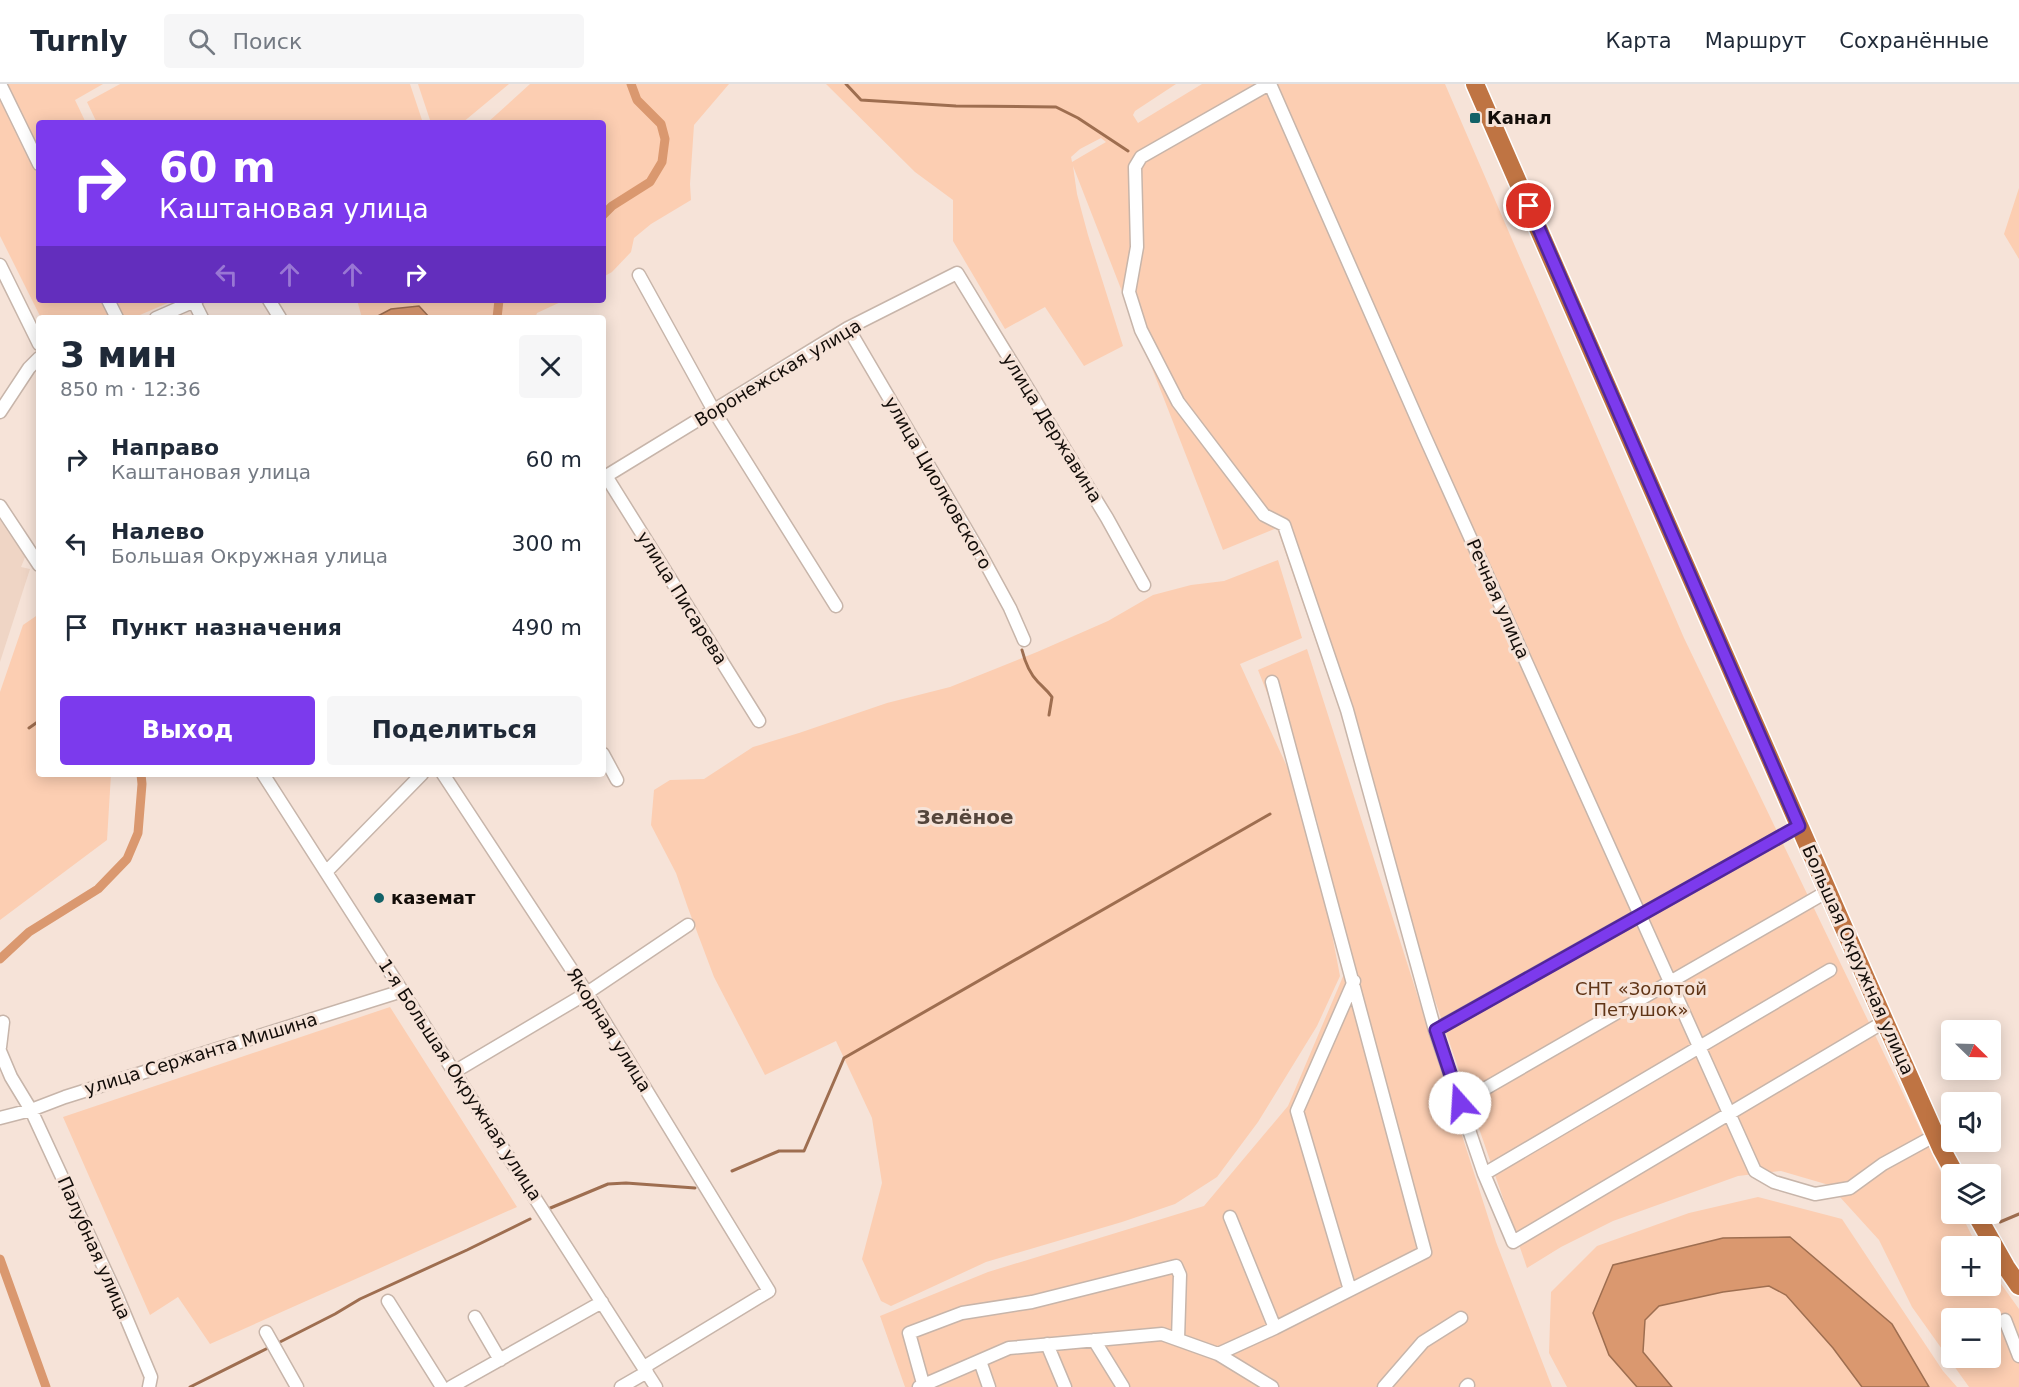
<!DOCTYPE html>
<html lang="ru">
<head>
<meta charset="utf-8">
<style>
  :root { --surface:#fff; --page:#f6f6f7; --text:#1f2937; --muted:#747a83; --line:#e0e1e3; --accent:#7c3aed }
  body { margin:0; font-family:"DejaVu Sans",sans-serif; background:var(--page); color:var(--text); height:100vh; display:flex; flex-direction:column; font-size:22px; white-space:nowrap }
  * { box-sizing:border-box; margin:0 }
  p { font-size:20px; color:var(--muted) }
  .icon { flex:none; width:33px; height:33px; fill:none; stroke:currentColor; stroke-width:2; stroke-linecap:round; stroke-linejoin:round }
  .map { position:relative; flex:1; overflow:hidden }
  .sheet { position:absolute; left:36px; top:231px; width:570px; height:462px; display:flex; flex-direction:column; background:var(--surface); border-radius:6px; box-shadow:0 3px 15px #0003 }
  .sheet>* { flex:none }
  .top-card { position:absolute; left:36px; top:36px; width:570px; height:183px; border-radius:6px; box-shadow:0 3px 15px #0003; background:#7c3aed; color:#fff; overflow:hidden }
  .needle { width:39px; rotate:113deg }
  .fabs { position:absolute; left:1941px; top:936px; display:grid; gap:12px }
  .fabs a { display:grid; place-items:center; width:60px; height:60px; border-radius:6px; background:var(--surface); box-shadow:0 3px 15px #0003; font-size:30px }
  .pin { position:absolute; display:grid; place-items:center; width:51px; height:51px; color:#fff; margin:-26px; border:3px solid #fff; border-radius:50%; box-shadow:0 2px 6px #0007 }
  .me { position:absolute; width:66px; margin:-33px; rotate:341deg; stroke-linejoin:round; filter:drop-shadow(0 0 4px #0008) }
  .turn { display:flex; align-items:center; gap:21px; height:126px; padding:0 24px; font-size:27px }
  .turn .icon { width:78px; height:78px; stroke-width:2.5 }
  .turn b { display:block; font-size:42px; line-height:51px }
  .lanes { display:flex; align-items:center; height:57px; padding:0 24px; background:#0003; justify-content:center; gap:30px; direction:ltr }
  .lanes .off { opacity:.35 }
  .round { display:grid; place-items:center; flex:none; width:63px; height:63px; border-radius:6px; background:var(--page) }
  .head { display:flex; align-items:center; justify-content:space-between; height:102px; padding:0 24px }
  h1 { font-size:36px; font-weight:600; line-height:45px }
  .cta { display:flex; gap:12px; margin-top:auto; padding:12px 24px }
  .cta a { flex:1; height:69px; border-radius:6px; background:var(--accent); color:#fff; font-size:24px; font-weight:600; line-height:69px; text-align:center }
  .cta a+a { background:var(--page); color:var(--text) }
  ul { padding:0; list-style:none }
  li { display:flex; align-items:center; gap:18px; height:84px; padding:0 24px }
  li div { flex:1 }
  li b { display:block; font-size:22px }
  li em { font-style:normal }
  header { display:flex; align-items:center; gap:36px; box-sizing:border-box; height:84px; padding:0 30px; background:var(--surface); border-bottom:2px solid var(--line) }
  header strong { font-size:28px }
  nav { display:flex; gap:33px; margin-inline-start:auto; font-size:21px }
  .search { width:420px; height:54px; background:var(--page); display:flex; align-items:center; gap:15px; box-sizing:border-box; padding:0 21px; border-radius:6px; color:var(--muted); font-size:22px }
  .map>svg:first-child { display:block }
  .built { fill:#efd5c5 }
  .green { fill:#fcceb2; fill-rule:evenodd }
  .water { fill:#da986f; stroke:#9e6e50; stroke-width:1.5 }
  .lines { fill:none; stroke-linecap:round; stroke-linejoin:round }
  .stream { stroke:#9e6e50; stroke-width:3 }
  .canal { stroke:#da986f; stroke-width:9 }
  .minor-casing { stroke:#c7b5aa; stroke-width:15 }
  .highway-casing { stroke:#fff; stroke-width:21 }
  .minor { stroke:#fff; stroke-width:12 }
  .highway { stroke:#bf7443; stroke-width:18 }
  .route-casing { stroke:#51269a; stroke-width:15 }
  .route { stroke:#7c3aed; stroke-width:10 }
  .poi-dot { fill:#126268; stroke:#f6e3d8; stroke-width:2 }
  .labels { text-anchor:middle; stroke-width:6; stroke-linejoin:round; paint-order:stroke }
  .poi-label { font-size:18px; font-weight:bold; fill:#130d09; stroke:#f6e3d8; text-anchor:start }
  .street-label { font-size:18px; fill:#130d09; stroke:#f6e3d8 }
  .park-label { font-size:18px; fill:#603517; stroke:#f6e3d8 }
  .neighbourhood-label { font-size:20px; font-weight:bold; fill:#54453b; stroke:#f6e3d8 }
</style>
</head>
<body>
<header>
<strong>Turnly</strong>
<div class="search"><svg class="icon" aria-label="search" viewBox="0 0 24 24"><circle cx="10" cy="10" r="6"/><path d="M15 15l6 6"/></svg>Поиск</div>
<nav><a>Карта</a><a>Маршрут</a><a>Сохранённые</a></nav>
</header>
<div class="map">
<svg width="2019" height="1303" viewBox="0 0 2019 1303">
  <rect width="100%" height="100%" fill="#f6e3d8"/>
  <path class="built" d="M 0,426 L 28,466 L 21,483 L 30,485 L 0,578 Z"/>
  <path class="green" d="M 0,0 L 103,0 L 75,16 L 86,39 L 39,39 L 39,216 L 170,216 L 170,218 L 133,234 L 41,234 L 0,152 Z
    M 120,0 L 410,0 L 423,39 L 97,39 L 87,18 Z
    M 418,0 L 509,0 L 462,39 L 431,39 Z
    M 530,0 L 729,0 L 694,41 L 690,100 L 691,116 L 651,140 L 634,154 L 631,168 L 612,188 L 603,193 L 603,39 L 487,39 Z
    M 826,0 L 1176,0 L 1135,27 L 1133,31 L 1138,39 L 1202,0 L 1445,0 L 1684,554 L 1951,1109 L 1952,1130 L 1961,1130 L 1977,1162 L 1952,1162 L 1952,1202 L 1990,1202 L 1991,1186 L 2019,1225 L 2019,1303 L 1969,1303 L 1912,1223 L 1879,1156 L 1829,1101 L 1781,1087 L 1738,1092 L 1613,1137 L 1561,1163 L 1527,1184 L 1396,803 L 1377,735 L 1277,444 L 1223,466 L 1073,82 L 1077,110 L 1088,151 L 1123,262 L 1084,282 L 1045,223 L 1005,245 L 953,157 L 953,116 L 915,88 ZM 1101,54 L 1106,58 L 1072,78 L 1071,73 L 1080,65 ZM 1952,1234 L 1990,1234 L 1990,1274 L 1952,1274 Z
    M 2019,104 L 2019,175 L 2004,150 Z
    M 357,216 L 565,216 L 537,229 L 535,234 L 362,234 Z
    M 1278,476 L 1302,554 L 1240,580 L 1289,687 L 1306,732 L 1322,798 L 1340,892 L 1317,942 L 1258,1038 L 1217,1093 L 1175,1120 L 1122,1138 L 986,1178 L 891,1222 L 881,1217 L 862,1175 L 882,1099 L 872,1034 L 836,957 L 765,991 L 714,893 L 688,824 L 676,789 L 651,741 L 654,706 L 670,696 L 704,695 L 753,663 L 799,649 L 887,619 L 950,603 L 1037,568 L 1108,537 L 1153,511 L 1191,501 L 1224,497 Z
    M 39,530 L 39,690 L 111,690 L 107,756 L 0,836 L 0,608 L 23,541 Z
    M 1307,565 L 1496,1158 L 1552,1303 L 905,1303 L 880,1232 L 988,1188 L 1204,1122 L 1288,1022 L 1350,876 L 1317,736 L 1258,586 Z
    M 390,923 L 517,1123 L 210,1260 L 178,1213 L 150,1231 L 63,1033 Z
    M 1758,1113 L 1842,1135 L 1943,1287 L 1957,1303 L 1929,1303 L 1892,1240 L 1723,1154 L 1609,1271 L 1637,1303 L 1567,1303 L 1549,1269 L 1551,1208 L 1597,1162 L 1689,1129 Z
    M 1769,1202 L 1786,1211 L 1833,1264 L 1862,1303 L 1672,1303 L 1643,1268 L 1645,1236 L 1659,1222 L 1723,1208 Z"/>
  <path class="water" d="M 419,222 L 430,234 L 374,234 L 391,225 Z
    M 1790,1153 L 1892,1240 L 1929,1303 L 1862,1303 L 1833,1264 L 1786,1211 L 1769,1202 L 1723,1208 L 1659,1222 L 1645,1236 L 1643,1268 L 1672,1303 L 1637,1303 L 1609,1271 L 1593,1229 L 1613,1181 L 1723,1154 Z"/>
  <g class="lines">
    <path class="stream" d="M 846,0 L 861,16 L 956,22 L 1056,23 L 1078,34 L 1128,67
      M 1022,566 C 1025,578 1029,589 1038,598 C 1043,603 1047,606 1052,613 L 1049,631
      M 29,644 L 39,637
      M 732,1087 L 779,1067 L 804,1067 L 844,974 L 1270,730
      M 548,1125 L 608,1100 L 626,1099 L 695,1104
      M 2000,1138 L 2019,1130
      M 276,1260 L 335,1230 L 360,1215 L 467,1166 L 530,1135
      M 190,1303 L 270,1263"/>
    <path class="canal" d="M 603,131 L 612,122 L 650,98 L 662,78 L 665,55 L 661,40 L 637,16 L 631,0
      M 497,234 L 499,216
      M 0,875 L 29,848 L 98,805 L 127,775 L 138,749 L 142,700 L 141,690
      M 0,1175 L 46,1303"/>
    <defs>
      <path id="minor" d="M 0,0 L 39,80
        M 1269,0 L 1141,73 L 1135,83 L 1137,163 L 1129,208 L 1141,246 L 1178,318 L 1264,431 L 1284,441 L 1347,626 L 1435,946 L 1484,1090 L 1513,1158 L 1877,942
        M 1270,0 L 1425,353 L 1755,1087 L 1774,1098 L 1815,1110 L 1850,1104 L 1883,1080 L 1936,1051
        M 0,181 L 39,260
        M 639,191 L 714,327 L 836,522
        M 108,216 L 117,234
        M 269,216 L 280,234
        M 194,218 L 202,234
        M 156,234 L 197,216
        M 848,244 L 980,469 L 1010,524 L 1024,556
        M 0,328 L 29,284 L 39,274
        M 606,392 L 759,637
        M 603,394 L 848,244 L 957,189 L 1107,434 L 1144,501
        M 0,422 L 39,481
        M 603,670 L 617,696
        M 263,690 L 656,1303
        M 443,690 L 587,909 L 769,1207 L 644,1283
        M 326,788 L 422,690
        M 1435,946 L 1799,742
        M 0,963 L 3,938
        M 0,967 L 11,993 L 31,1026 L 117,1212 L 151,1293 L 149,1303
        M 454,988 L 587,909 L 688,841
        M 1460,1019 L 1828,807
        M 0,1034 L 31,1026 L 65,1013 L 402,907
        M 1484,1090 L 1830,886
        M 1230,1133 L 1275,1244
        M 1350,1206 L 1297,1027 L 1354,897
        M 388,1217 L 442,1303
        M 475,1233 L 500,1276
        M 2005,1236 L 2019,1272
        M 266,1248 L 297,1303
        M 1094,1256 L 1123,1303
        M 1047,1260 L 1065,1303
        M 1218,1270 L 1275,1244 L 1425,1168 L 1272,598
        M 980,1277 L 989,1303
        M 451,1303 L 602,1218
        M 621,1303 L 647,1288
        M 919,1303 L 1009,1264 L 1162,1250 L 1218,1270 L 1272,1303
        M 924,1303 L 909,1249 L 962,1229 L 1032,1218 L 1176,1182 L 1180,1191 L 1178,1255
        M 1384,1303 L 1423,1258 L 1461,1234
        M 1466,1303 L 1468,1301"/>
      <path id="highway" d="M 1475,0 L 1885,938 L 1942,1066 L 1955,1090
        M 1976,1130 L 2006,1183 L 2019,1202"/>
    </defs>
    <use href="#minor" class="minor-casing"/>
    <use href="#highway" class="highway-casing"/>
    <use href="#minor" class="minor"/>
    <use href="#highway" class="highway"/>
  </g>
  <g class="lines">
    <defs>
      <path id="route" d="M 1460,1019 L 1436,946 L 1799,742 L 1529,122"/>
    </defs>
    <use href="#route" class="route-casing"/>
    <use href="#route" class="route"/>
  </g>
  <g class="poi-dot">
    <rect x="1469" y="28" width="12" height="12" rx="3"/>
    <circle cx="379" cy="814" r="6"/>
  </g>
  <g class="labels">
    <g class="poi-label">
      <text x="1487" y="40">Канал</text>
      <text x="391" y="820">каземат</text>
    </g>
    <g class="street-label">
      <text transform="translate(778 289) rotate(-31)" y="6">Воронежская улица</text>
      <text transform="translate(1052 344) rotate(58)" y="6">улица Державина</text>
      <text transform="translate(938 399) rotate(60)" y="6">улица Циолковского</text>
      <text transform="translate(682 514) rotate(58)" y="6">улица Писарева</text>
      <text transform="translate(1498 515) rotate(66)" y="6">Речная улица</text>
      <text transform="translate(1858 876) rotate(66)" y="6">Большая Окружная улица</text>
      <text transform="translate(609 946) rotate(58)" y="6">Якорная улица</text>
      <text transform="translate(201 970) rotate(-17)" y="6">улица Сержанта Мишина</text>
      <text transform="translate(460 996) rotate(57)" y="6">1-я Большая Окружная улица</text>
      <text transform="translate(94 1164) rotate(66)" y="6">Палубная улица</text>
    </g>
    <g class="park-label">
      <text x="1641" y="911">СНТ «Золотой<tspan x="1641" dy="21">Петушок»</tspan></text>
    </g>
    <g class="neighbourhood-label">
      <text x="965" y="740">Зелёное</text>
    </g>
  </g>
</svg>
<div class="fabs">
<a><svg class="needle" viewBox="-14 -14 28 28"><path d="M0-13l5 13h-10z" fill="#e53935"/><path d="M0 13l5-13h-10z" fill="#747a83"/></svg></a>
<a><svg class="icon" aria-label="sound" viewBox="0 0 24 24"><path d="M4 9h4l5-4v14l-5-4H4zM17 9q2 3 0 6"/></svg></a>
<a><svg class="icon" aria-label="layers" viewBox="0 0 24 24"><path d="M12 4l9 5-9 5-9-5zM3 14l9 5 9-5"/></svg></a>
<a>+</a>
<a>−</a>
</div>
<div class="pin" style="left:1529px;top:122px;background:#d93025"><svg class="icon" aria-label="arrive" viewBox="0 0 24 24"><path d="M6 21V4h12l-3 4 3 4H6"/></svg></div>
<svg class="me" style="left:1460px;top:1019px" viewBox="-20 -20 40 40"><circle r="19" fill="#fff"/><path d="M0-13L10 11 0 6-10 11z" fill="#7c3aed"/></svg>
<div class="top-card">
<div class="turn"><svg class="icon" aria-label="right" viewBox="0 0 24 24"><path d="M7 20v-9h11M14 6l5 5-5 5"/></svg><div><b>60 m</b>Каштановая улица</div></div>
<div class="lanes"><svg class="icon off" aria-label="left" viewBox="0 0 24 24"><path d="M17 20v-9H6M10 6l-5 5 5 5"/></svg><svg class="icon off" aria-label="ahead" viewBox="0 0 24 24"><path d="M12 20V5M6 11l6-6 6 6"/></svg><svg class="icon off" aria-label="ahead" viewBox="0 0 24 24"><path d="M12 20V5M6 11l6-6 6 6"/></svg><svg class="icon" aria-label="right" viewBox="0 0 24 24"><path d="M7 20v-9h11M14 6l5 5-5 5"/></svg></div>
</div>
<section class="sheet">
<div class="head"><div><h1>3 мин</h1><p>850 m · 12:36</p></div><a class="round"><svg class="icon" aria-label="close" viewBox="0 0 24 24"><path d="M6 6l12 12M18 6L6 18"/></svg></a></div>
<ul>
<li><svg class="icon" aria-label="right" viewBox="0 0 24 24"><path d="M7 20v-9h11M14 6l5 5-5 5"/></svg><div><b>Направо</b><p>Каштановая улица</p></div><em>60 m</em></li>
<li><svg class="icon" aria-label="left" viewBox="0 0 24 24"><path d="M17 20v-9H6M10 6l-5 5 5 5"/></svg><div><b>Налево</b><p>Большая Окружная улица</p></div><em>300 m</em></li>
<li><svg class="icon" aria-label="arrive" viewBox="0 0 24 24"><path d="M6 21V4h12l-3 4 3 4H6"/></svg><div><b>Пункт назначения</b></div><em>490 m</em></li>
</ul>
<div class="cta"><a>Выход</a><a>Поделиться</a></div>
</section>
</div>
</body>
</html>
